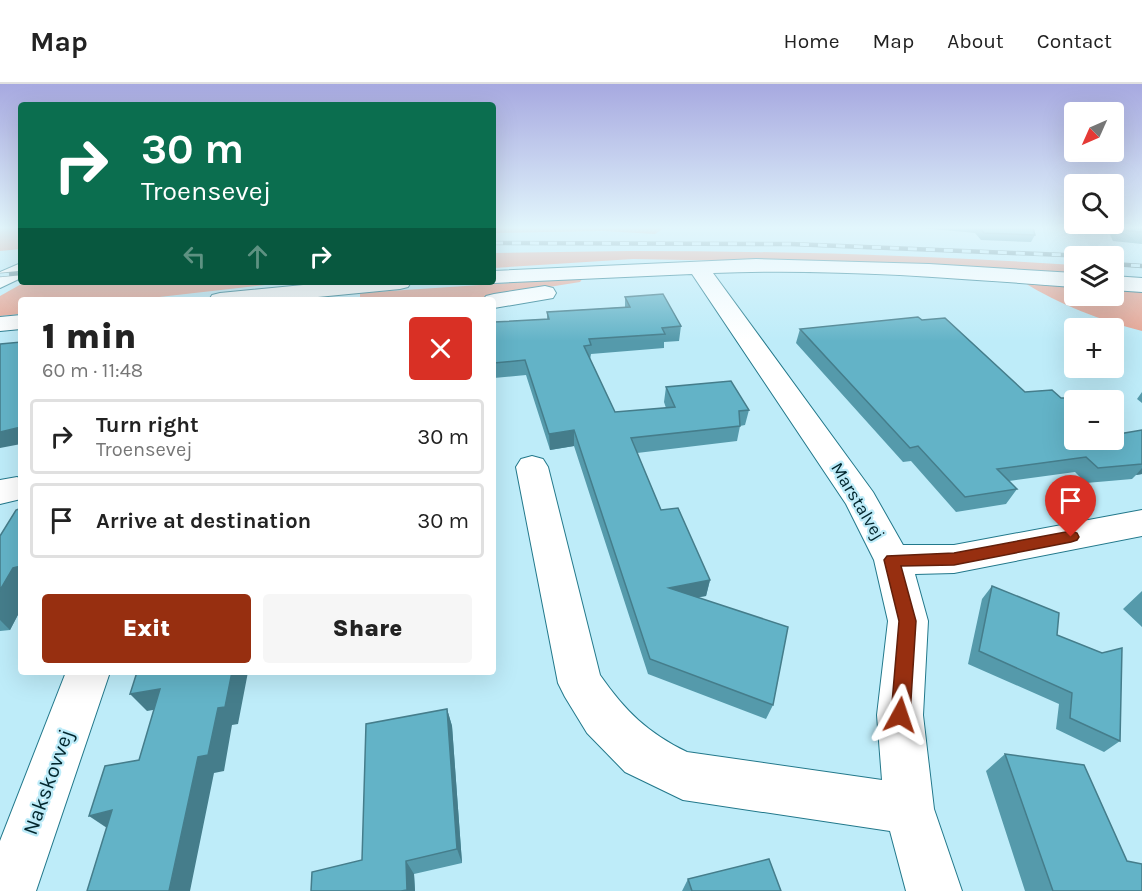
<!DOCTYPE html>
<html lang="en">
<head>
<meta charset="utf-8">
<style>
  :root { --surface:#fff; --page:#f6f6f6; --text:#222; --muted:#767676; --line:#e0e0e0; --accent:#972f10 }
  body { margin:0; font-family:Karla,sans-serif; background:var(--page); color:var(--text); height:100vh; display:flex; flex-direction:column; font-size:22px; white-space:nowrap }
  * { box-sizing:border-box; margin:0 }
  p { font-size:20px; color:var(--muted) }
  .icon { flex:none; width:33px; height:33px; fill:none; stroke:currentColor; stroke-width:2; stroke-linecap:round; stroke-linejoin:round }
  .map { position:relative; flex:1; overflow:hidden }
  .details { position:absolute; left:18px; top:213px; width:478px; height:378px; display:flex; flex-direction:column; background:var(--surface); border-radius:6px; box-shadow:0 6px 24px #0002 }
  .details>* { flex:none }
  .hud { position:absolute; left:18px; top:18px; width:478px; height:183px; border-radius:6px; box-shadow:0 6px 24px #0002; background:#0b6e4f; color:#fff; overflow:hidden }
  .needle { width:39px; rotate:225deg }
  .fabs { position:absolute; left:1064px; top:18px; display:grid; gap:12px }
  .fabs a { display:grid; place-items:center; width:60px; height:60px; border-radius:6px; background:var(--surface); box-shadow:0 6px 24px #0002; font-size:30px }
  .pin { position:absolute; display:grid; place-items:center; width:51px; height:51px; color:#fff; margin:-62px -26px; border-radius:50% 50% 50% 0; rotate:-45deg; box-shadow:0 0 6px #0007 }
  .pin .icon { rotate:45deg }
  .me { position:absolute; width:66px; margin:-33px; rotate:5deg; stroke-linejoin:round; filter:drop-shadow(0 0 4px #0008) }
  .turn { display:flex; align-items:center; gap:21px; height:126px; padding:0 24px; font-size:27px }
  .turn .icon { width:78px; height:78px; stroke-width:2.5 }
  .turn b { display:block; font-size:42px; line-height:51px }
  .lanes { display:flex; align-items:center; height:57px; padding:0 24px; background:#0003; justify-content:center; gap:30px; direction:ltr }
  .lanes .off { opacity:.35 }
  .round { display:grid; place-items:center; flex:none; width:63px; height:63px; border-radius:6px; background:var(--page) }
  .summary { display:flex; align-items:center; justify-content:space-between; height:102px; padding:0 24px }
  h1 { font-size:36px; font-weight:800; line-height:45px }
  .primary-button { display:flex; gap:12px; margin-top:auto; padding:12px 24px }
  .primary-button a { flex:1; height:69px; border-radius:6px; background:var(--accent); color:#fff; font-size:24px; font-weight:800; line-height:69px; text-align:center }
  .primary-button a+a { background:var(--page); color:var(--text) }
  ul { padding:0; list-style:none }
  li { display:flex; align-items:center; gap:18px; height:75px; margin:0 12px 9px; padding:0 12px; border:3px solid var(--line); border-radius:6px }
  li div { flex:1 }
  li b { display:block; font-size:22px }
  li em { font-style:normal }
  header { display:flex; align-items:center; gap:36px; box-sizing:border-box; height:84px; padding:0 30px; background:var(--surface); border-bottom:2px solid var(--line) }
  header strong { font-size:28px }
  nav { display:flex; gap:33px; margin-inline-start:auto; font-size:21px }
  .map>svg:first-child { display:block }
  .green { fill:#e7a391 }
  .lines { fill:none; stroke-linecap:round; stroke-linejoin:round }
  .minor-casing { stroke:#22788b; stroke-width:2 }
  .tertiary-casing { stroke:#22788b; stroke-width:2 }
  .minor { fill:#fff; fill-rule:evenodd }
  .tertiary { fill:#fff; fill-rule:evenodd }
  .rail-casing { stroke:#638c96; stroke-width:4.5 }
  .rail { stroke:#beecf9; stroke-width:3; stroke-dasharray:9; stroke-linecap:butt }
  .wall { fill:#559aab }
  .shaded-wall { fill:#457d8b }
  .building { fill:#63b3c7; stroke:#457d8b; stroke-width:1.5 }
  .route { fill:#972f10; stroke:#621f0a; stroke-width:1.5 }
  .labels { text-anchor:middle; stroke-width:4.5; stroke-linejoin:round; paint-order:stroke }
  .street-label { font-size:18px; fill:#02262d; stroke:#beecf9 }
  .near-street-label { font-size:21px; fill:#02262d; stroke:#beecf9 }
</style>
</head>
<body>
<header>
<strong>Map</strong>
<nav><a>Home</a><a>Map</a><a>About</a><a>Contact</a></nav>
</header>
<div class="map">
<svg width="1142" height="807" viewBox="0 0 1142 807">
  <rect width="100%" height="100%" fill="#beecf9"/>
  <path class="green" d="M 0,144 L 21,144 L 21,165 L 0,167 Z
    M 494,144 L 664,144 L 655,150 L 603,147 L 494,149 Z
    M 629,167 C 778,167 926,171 1074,181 L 1074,190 L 943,181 L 633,175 L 494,184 L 494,169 Z
    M 583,194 L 580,198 L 468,216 L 360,216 L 360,209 Z
    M 25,198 L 291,198 L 133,216 L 21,216 L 21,230 L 0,232 L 0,212 Z
    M 1023,198 L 1074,202 L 1074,212 L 1113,212 L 1113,206 L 1142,208 L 1142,247 C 1100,236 1060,221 1023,198 Z"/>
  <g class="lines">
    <defs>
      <path id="minor" d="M 756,175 L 929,180 L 1074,189 L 1074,203 C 954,194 833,184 713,189 L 873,408 L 903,461 L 954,461 L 1142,426 L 1142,452 L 954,489 L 915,490 L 928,537 L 923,631 L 934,725 L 962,807 L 906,807 L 890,747 L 683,716 L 625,688 L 587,649 L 565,613 L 558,599 L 516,383 L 521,375 L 532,372 L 543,375 L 548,383 L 600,591 C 625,627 648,649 687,668 L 882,696 L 877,631 L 888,537 L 874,476 L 846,420 L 692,190 L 494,199 L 488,198 L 494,198 L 494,187 Z
        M 1113,192 L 1142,194 L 1142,208 L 1113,206 Z
        M 334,198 L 411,198 L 408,203 L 400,205 L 287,216 L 209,216 L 212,211 L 220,209 Z
        M 545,202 L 553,204 L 556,209 L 553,214 L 494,224 L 494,216 L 483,216 L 486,212 L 494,210 Z
        M 21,231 L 21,245 L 0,247 L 0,233 Z
        M 17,393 L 21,395 L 21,415 L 0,420 L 0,396 Z
        M 66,588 L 110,588 L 36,807 L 0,807 L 0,757 Z"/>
      <path id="tertiary" d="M 21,179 L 21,194 L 0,204 L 0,188 Z"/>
    </defs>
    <use href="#minor" class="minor-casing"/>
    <use href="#tertiary" class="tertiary-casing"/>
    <use href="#minor" class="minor"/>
    <use href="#tertiary" class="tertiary"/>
    <defs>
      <path id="rail" d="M 494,159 L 791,160 L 1089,172
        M 1113,180 L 1142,182
        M 0,191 L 21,189"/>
    </defs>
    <use href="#rail" class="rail-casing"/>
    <use href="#rail" class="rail"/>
  </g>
  <path class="wall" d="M 923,144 L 1033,144 L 1035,151 L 1031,158 L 981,156 L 975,149 Z
    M 1113,144 L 1142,144 L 1142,160 L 1113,157 L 1110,151 Z
    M 625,213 L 681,242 L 679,257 L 664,258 L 664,264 L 591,270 L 590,276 L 615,328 L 666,324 L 664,318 L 666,303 L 749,326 L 745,341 L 740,342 L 737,357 L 637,369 L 661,426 L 710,496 L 706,512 L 698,513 L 773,621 L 766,635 L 648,590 L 574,362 L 550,366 L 526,291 L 494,294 L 494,238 L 547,235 L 547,228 L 625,223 Z
    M 800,245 L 1025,308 L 1061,314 L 1113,356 L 1142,346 L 1142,390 L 1136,391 L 1132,395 L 1086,399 L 1075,388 L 1009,397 L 1017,405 L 1006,420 L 956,428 L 911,377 L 903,378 L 796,259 Z
    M 1142,308 L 1142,319 L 1137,315 Z
    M 21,424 L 21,525 L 10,546 L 0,547 L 0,452 Z
    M 992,502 L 1057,551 L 1120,657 L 1104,668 L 1056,645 L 1059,620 L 968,580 L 982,515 Z
    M 1142,507 L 1142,543 L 1123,525 Z
    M 447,625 L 452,642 L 462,779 L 414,790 L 415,807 L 311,807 L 362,776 Z
    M 1005,670 L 1127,777 L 1142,807 L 1025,807 L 986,687 Z
    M 688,795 L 781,807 L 682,807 Z"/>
  <path class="shaded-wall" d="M 21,343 L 21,360 L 0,364 L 0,348 Z
    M 574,346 L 574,362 L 550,366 L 549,350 Z
    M 1142,384 L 1142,390 L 1136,391 Z
    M 21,482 L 21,525 L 10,546 L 0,536 L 0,506 L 13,484 Z
    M 710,496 L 706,512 L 666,519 L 669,504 Z
    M 232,588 L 248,588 L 238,640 L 232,641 L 224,687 L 214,689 L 190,807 L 169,807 L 198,673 Z
    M 160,605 L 176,622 L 147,627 L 130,610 Z
    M 447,625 L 452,642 L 462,779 L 457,765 Z
    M 112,726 L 110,746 L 89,732 Z
    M 406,777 L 414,790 L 415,807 L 401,807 Z"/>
  <path class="building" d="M 980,144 L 1033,144 L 1035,151 L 984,149 Z
    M 1119,144 L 1142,144 L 1142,148 L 1120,146 Z
    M 663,210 L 681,242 L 662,244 L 665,250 L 589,255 L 591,261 L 584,262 L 615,328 L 675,323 L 666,303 L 731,297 L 749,326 L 739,327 L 740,342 L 631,354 L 661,426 L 678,424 L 710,496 L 669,504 L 788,543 L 773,621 L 650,575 L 574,346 L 549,350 L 525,276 L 494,279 L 494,238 L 549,235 L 547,228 L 630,223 L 625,213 Z
    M 918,233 L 922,236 L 945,234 L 1025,308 L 1052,306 L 1061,314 L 1069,314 L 1074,318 L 1074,356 L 1113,356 L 1113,351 L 1142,346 L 1142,380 L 1098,384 L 1086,373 L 997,385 L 1017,405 L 965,413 L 918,362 L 910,364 L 800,245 Z
    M 21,258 L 21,343 L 0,348 L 0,260 Z
    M 21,424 L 21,482 L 13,484 L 0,506 L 0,452 L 16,426 Z
    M 992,502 L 1059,529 L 1057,551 L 1102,569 L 1122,564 L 1120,657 L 1070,634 L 1072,609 L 979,567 Z
    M 137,588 L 232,588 L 225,623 L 218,624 L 208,671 L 198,673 L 169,807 L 87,807 L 112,726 L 89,732 L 105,682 L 139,676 L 160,605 L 130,610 Z
    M 447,625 L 457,765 L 406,777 L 407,806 L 401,807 L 311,807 L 312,788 L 362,776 L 366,640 Z
    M 1005,670 L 1084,681 L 1127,777 L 1142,780 L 1142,807 L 1053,807 Z
    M 769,775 L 781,807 L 692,807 L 688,795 Z"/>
  <linearGradient id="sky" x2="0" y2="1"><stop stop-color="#a7a9e0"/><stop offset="0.56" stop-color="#e2f6fc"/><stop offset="1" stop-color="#e2f6fc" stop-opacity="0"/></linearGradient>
  <rect width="1142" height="257" fill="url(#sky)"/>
  <path class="route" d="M 1071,447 L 1077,449 L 1079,453 L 1077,456 L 1071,458 L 954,481 L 901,482 L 916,537 L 910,631 L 907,638 L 900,640 L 894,638 L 891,631 L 899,537 L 884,476 L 887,472 L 954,469 Z"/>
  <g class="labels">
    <g class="street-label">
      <text transform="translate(858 417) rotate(59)" y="6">Marstalvej</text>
    </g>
    <g class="near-street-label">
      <text transform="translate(48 698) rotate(-70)" y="7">Nakskovvej</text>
    </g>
  </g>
</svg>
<div class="fabs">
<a><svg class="needle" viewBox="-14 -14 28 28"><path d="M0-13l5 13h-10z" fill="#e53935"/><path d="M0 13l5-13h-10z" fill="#767676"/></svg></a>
<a><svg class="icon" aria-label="search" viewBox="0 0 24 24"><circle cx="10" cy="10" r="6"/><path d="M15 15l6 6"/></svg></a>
<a><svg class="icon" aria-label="layers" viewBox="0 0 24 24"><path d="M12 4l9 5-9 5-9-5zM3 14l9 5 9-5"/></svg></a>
<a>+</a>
<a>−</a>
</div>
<div class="pin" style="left:1071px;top:453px;background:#d93025"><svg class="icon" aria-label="arrive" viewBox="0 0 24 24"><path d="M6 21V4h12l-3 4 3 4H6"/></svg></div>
<svg class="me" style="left:900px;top:631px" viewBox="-20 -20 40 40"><path d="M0-17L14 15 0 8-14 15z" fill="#972f10" stroke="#fff" stroke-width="4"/></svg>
<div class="hud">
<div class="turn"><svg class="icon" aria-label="right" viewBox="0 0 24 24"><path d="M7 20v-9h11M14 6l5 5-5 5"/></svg><div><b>30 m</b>Troensevej</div></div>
<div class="lanes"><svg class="icon off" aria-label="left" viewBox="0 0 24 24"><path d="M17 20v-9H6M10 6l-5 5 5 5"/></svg><svg class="icon off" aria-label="ahead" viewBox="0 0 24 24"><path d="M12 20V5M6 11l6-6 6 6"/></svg><svg class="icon" aria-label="right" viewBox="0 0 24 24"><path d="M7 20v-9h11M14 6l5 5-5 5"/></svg></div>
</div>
<section class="details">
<div class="summary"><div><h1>1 min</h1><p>60 m · 11:48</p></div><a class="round" style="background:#d93025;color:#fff"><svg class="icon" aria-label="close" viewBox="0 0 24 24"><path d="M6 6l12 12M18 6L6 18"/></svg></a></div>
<ul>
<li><svg class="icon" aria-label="right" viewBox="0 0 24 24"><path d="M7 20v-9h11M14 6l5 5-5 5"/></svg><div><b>Turn right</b><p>Troensevej</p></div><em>30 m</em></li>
<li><svg class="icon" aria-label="arrive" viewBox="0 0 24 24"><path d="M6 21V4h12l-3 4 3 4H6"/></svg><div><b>Arrive at destination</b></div><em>30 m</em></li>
</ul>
<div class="primary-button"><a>Exit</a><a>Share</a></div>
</section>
</div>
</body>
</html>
